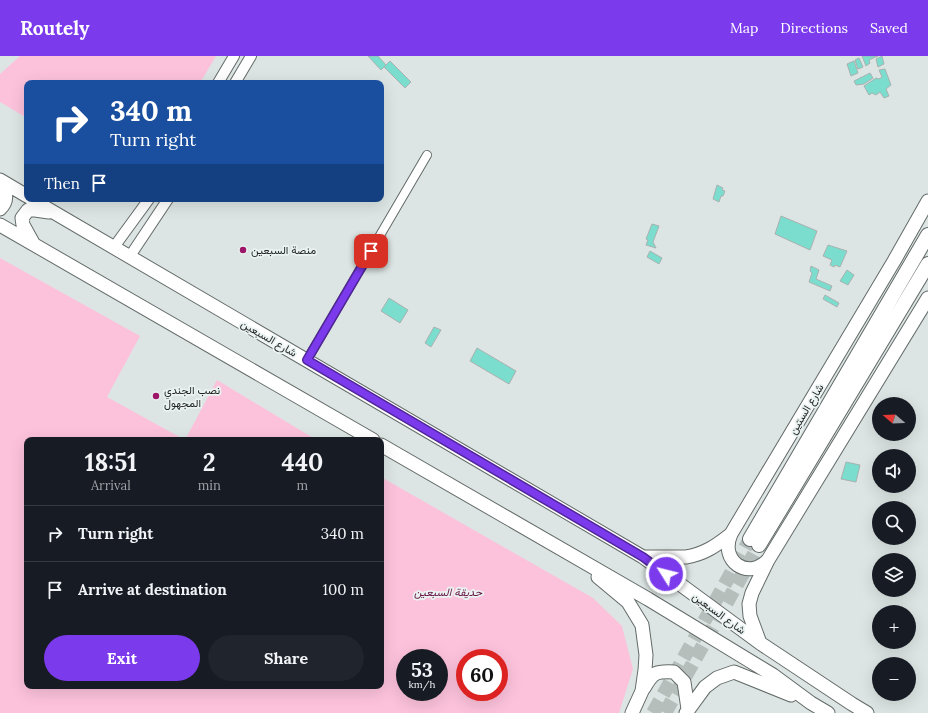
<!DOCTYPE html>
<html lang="en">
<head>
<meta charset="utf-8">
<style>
  :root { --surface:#171b24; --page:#20242c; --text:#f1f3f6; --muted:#9ea1a6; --line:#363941; --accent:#7c3aed }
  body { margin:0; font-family:Lora,Vazirmatn,serif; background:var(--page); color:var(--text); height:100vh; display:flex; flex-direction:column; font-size:15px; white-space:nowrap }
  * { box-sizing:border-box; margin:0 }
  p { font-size:13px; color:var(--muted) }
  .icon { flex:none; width:22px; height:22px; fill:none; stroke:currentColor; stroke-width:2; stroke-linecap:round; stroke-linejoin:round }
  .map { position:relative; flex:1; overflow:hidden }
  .panel { position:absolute; left:24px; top:381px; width:360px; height:252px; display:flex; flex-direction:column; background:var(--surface); border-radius:8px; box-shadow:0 4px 16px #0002 }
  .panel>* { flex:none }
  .hud { position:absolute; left:24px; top:24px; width:360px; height:122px; border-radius:8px; box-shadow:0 4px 16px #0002; background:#1a4fa0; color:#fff; overflow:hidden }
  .needle { width:26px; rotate:289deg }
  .buttons { position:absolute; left:872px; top:341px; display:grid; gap:8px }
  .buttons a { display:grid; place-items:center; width:44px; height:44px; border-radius:50%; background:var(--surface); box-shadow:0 4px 16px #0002; font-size:20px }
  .speed { position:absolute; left:396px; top:593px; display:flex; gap:8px; font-size:20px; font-weight:700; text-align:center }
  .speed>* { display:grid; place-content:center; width:52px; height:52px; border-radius:50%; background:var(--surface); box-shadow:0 4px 16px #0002; line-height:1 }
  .speed small { font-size:10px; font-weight:400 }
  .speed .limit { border:6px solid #d22; background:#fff; color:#111 }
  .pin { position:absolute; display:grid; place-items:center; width:34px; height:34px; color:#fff; margin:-17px; border-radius:8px; box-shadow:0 2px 6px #0006 }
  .me { position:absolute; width:44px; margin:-22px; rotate:306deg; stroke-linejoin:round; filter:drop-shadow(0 0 3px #0008) }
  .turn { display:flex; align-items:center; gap:14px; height:84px; padding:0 20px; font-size:18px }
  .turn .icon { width:52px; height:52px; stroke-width:2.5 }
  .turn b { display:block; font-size:28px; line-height:34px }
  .then { display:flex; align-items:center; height:38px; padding:0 20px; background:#0003; gap:8px; font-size:15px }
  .eta { display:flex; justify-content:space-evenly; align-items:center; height:68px; text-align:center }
  .eta b { font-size:24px; font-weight:700; line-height:28px }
  .cta { display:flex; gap:8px; margin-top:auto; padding:8px 20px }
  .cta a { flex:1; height:46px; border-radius:24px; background:var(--accent); color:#fff; font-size:16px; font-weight:700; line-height:46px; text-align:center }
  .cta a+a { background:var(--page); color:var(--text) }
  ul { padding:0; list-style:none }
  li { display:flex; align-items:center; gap:12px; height:56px; padding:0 20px; border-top:1px solid var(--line) }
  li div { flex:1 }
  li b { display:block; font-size:15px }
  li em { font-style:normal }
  header { display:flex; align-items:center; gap:24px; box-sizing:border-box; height:56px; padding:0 20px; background:var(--accent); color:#fff }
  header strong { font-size:19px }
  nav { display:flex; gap:22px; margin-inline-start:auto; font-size:14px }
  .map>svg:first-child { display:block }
  .green { fill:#fcc2db; fill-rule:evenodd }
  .building { fill:#7bddce; stroke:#a9b2b0 }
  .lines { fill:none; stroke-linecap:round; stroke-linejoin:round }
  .trunk-tunnel { stroke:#b6bebc; stroke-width:14; stroke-dasharray:14 7; stroke-linecap:butt }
  .minor-casing { stroke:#636b69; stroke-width:10 }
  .tertiary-casing { stroke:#636b69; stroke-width:12 }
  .primary-casing { stroke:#636b69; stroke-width:15 }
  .trunk-casing { stroke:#636b69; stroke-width:16 }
  .minor { stroke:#fff; stroke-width:8 }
  .tertiary { stroke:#fff; stroke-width:10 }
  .primary { stroke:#fff; stroke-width:13 }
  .trunk { stroke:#fff; stroke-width:14 }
  .route-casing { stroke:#51269a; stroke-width:10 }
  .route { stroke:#7c3aed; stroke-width:7 }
  .poi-dot { fill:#9c1566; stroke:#eaf3f1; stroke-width:1.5 }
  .labels { text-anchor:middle; stroke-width:3.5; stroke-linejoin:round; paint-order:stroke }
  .poi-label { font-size:11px; fill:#1e2120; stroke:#eaf3f1; text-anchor:start }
  .street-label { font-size:11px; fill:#1e2120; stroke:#eaf3f1 }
  .park-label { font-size:11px; font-style:italic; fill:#681444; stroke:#eaf3f1 }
</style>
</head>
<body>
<header>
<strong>Routely</strong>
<nav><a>Map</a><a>Directions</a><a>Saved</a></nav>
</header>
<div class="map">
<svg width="928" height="657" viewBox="0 0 928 657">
  <rect width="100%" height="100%" fill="#dce5e3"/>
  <path class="green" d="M 20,0 L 216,0 L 200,27 L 27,27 L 27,62 L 0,46 L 0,18 Z
    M 0,202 L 140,280 L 107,341 L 185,384 L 27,384 L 27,630 L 381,630 L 381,421 L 593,542 L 622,570 L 633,613 L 619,657 L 0,657 ZM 405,602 L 439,602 L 439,636 L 405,636 ZM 465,602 L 499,602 L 499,636 L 465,636 Z
    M 217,324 L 315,383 L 317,384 L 185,384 Z"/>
  <path class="building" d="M 368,0 L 378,0 L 386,9 L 381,14 Z
    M 862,0 L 878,0 L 869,4 L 870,7 L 866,10 Z
    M 882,0 L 884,8 L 878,11 L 876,3 Z
    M 859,2 L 863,11 L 858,13 L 855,4 Z
    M 390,5 L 411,26 L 405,32 L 384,11 Z
    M 854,5 L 858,17 L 851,20 L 847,8 Z
    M 885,13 L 891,29 L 886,33 L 889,40 L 884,42 L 880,36 L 876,39 L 872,37 L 869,39 L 864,30 L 876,22 L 879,23 L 882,21 L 879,14 Z
    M 870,17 L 873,22 L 864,28 L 856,29 L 854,25 Z
    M 717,129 L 723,132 L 722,134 L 725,135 L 723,140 L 721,140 L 719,146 L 713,143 Z
    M 781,160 L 817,175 L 810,194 L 775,178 Z
    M 652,168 L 659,170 L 653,186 L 656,192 L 646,189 L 648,184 L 646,183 Z
    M 828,189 L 847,195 L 840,211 L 835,209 L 834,211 L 830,209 L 832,204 L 823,200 Z
    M 650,195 L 662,202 L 659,208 L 647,201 Z
    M 811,210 L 819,214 L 816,223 L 832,230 L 830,235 L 809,226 L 812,217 L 810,215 Z
    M 847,214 L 854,219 L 848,229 L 840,225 Z
    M 825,239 L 839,247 L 837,251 L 823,243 Z
    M 389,242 L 408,254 L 400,267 L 381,255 Z
    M 434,271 L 441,274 L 431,291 L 425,287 Z
    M 477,292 L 516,315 L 509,328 L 470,305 Z
    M 846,406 L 860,409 L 856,426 L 841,423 Z"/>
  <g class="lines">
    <path class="trunk-tunnel" d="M 653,657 L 750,483
      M 665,657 L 759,489"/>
    <defs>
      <path id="minor" d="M 307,304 L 427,99"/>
      <path id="tertiary" d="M 218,27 L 234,0
        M 235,27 L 251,0
        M 114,191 L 149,143
        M 130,200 L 168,143"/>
      <path id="primary" d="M 0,124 L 27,140
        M 0,127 C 6,136 9,144 0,153
        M 31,143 L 643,501 L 760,587 L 852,648 L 867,657
        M 0,169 L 373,384
        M 33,187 L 23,169 L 22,162 L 28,154 L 35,154 L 49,156
        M 381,389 L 648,543 L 773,619 L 811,647 L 828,657
        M 731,478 C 719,505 748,525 768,504
        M 643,501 L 686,501 C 704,498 716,490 731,478 L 894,205 L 928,145
        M 598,521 L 628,546 L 642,569 L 646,599 L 645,614 L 642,635 L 632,657
        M 760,587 L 750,560 L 749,548 L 752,537 L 768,504 L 928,242
        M 644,632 C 653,616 656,615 674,616 L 684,626 L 688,653
        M 686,657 L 705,631 L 717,622 L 734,616 L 791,639"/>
      <path id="trunk" d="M 750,483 L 928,179
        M 759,489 L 928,208"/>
    </defs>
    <use href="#minor" class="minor-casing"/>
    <use href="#tertiary" class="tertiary-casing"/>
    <use href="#primary" class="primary-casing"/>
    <use href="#trunk" class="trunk-casing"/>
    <use href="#minor" class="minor"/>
    <use href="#tertiary" class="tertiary"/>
    <use href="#primary" class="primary"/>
    <use href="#trunk" class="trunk"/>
  </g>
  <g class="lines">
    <defs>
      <path id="route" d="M 371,195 L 307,304 L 643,501 L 666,518"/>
    </defs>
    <use href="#route" class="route-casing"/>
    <use href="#route" class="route"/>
  </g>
  <g class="poi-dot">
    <circle cx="243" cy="194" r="4"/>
    <circle cx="156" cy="340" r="4"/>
  </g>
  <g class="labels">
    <g class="poi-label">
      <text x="251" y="198">منصة السبعين</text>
      <text x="164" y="338">نصب الجندي<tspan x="164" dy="13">المجهول</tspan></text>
    </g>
    <g class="street-label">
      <text transform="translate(269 282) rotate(30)" y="4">شارع السبعين</text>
      <text transform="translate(806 353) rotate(-59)" y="4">شارع الستين</text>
      <text transform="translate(719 557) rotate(36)" y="4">شارع السبعين</text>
    </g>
    <g class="park-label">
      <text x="448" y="540">حديقة السبعين</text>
    </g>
  </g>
</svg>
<div class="buttons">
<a><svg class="needle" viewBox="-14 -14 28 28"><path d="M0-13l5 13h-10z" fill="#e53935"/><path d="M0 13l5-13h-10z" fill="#9ea1a6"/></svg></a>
<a><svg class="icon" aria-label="sound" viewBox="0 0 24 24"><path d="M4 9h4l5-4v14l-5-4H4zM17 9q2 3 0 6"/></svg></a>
<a><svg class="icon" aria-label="search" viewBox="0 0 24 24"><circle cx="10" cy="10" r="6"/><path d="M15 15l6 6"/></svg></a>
<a><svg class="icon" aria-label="layers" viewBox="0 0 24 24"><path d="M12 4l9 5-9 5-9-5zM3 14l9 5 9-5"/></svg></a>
<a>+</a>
<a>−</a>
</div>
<div class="speed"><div>53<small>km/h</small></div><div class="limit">60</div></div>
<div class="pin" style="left:371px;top:195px;background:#d93025"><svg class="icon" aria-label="arrive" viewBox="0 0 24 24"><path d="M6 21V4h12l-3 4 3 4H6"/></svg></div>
<svg class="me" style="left:666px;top:518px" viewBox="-20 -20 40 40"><circle r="17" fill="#7c3aed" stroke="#fff" stroke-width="3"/><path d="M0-11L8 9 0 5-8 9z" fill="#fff"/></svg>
<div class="hud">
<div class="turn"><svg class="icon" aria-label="right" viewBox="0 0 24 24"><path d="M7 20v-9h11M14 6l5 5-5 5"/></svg><div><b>340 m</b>Turn right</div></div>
<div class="then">Then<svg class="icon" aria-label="arrive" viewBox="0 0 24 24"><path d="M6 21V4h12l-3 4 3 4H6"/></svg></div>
</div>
<section class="panel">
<div class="eta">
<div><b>18:51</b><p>Arrival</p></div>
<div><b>2</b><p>min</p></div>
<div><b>440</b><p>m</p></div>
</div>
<ul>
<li><svg class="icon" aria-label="right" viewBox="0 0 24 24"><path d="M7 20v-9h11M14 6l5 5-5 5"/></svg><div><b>Turn right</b></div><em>340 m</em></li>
<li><svg class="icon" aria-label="arrive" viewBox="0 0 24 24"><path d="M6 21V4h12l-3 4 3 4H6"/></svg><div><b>Arrive at destination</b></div><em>100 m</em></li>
</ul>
<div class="cta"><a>Exit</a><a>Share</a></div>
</section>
</div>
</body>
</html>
